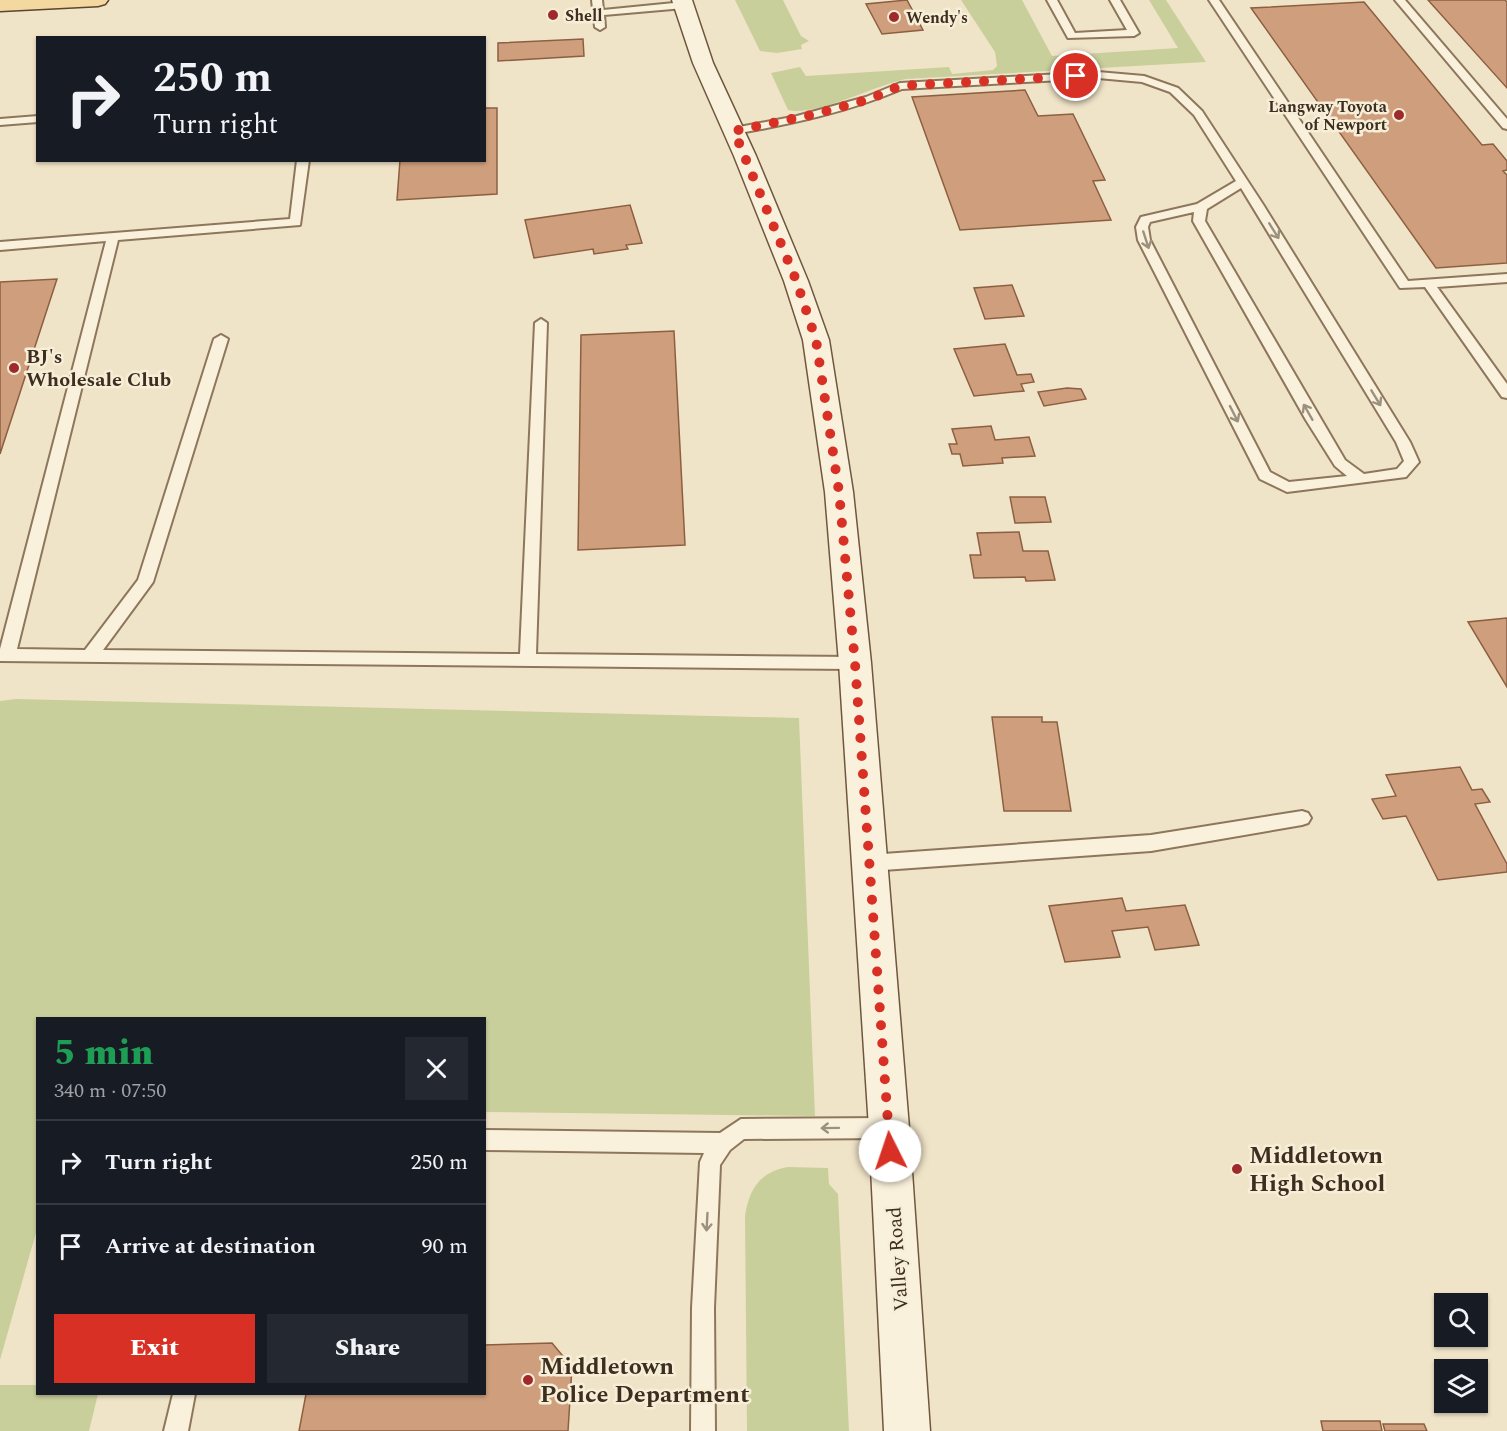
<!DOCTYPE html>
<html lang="en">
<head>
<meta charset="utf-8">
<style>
  :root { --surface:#171b24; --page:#242831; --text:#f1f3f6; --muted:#9ea1a6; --line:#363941; --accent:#d93025 }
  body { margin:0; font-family:Spectral,serif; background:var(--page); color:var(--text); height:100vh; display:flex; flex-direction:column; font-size:22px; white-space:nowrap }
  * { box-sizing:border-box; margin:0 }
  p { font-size:20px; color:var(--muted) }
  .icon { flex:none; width:33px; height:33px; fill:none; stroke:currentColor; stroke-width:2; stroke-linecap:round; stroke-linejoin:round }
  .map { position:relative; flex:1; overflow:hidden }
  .side { position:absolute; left:36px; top:1017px; width:450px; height:378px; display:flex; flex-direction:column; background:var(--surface); border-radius:0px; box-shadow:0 2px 4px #0004 }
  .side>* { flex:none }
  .guide { position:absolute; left:36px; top:36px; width:450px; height:126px; border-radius:0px; box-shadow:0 2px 4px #0004; background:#171b24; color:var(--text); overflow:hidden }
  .tools { position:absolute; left:1434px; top:1293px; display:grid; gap:12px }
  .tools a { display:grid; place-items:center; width:54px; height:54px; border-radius:0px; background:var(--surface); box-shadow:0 2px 4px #0004; font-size:30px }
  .pin { position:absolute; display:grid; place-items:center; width:51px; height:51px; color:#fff; margin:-26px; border:3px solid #fff; border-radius:50%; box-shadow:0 2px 6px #0007 }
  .me { position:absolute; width:66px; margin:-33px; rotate:356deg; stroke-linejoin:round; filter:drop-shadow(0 0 4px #0008) }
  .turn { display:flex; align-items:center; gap:21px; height:126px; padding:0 18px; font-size:27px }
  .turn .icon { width:78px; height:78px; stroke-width:2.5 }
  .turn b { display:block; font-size:42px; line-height:51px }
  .round { display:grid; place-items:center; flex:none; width:63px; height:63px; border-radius:0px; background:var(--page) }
  .summary { display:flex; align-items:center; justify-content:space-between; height:102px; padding:0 18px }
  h1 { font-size:36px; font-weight:800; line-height:45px; color:#1e9e55 }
  .cta { display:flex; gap:12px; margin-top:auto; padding:12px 18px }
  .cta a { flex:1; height:69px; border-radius:0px; background:var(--accent); color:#fff; font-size:24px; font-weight:800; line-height:69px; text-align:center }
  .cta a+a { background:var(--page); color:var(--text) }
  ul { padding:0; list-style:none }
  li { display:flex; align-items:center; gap:18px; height:84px; padding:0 18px; border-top:2px solid var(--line) }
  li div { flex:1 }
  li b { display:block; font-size:22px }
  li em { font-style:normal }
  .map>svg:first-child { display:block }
  .green { fill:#c9cf9b }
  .building { fill:#cf9f7d; stroke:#8d5f41; stroke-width:1.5 }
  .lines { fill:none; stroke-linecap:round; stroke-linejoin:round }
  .service-casing { stroke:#8d765c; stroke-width:4 }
  .secondary-casing { stroke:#6f573f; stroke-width:3 }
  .primary-casing { stroke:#5b4430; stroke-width:3 }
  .service { fill:#faf1dc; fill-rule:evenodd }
  .secondary { fill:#faf1dc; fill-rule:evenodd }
  .primary { fill:#f3d9a0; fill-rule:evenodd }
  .oneway { stroke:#9c907e }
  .route { stroke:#d93025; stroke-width:10; stroke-dasharray:0 18 }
  .poi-dot { fill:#9e2a2b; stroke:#f7eed8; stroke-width:2 }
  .labels { text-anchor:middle; stroke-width:5; stroke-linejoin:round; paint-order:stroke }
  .far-poi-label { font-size:16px; font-weight:bold; fill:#3d2e20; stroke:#f7eed8; text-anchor:start }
  .poi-label { font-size:20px; font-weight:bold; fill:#3d2e20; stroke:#f7eed8; text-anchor:start }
  .street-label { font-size:20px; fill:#3d2e20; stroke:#f7eed8 }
  .near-poi-label { font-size:24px; font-weight:bold; fill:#3d2e20; stroke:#f7eed8; text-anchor:start }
</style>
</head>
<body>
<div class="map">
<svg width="1507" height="1431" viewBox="0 0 1507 1431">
  <rect width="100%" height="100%" fill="#f0e4c8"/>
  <path class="green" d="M 735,0 L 783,0 L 801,36 L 809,41 L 801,45 L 802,49 L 777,53 L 760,51 Z
    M 961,0 L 1022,0 L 1052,56 L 1178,48 L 1149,0 L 1166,0 L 1206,62 L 906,79 C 876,85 815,117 788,110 L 771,73 L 800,67 L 806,76 L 949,67 L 952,74 L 993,70 L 997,66 L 995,52 Z
    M 16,699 L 799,718 L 815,1116 L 485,1112 L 484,1018 L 38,1018 L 37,1229 L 0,1360 L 0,701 Z
    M 788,1167 L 828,1168 L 829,1184 L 838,1194 L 849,1431 L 747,1431 L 745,1216 C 749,1190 759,1172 788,1167 Z
    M 0,1385 L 37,1385 L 38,1394 L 98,1394 L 89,1431 L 0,1431 Z"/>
  <path class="building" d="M 907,0 L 923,30 L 882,34 L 866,4 Z
    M 1428,0 L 1505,0 L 1507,2 L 1507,88 Z
    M 1364,2 L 1482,145 L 1493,144 L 1507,161 L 1507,170 L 1503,171 L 1507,175 L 1507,263 L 1436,268 L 1251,8 Z
    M 583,39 L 584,56 L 498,61 L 498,43 Z
    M 1025,90 L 1038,116 L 1073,114 L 1105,180 L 1093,181 L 1111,220 L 960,230 L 912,97 Z
    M 484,108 L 497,108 L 497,194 L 397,200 L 400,160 L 484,160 Z
    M 630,205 L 642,243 L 626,245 L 628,249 L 594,254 L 593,249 L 534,258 L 525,220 Z
    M 57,279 L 0,454 L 0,282 Z
    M 1012,285 L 1024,316 L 985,319 L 974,288 Z
    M 674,331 L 685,545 L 578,550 L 581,335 Z
    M 1005,344 L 1017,375 L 1031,374 L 1034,382 L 1021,384 L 1024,391 L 974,396 L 954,349 Z
    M 1067,388 L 1081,389 L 1086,399 L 1044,406 L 1038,392 Z
    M 991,426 L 995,440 L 1029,437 L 1035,456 L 1002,458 L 1003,463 L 963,466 L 960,454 L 952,454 L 949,444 L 957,444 L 952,429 Z
    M 1010,497 L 1045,497 L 1051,522 L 1015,523 Z
    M 1019,532 L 1023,551 L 1048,551 L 1055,580 L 1026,581 L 1025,577 L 974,578 L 970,555 L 981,555 L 977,533 Z
    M 1507,618 L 1507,687 L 1468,622 Z
    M 992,717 L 1042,717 L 1042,722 L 1057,722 L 1071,811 L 1004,811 Z
    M 1460,767 L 1472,790 L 1482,789 L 1490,802 L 1475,804 L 1507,864 L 1507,872 L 1438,880 L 1406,816 L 1383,819 L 1372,799 L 1396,796 L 1386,775 Z
    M 1122,898 L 1126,911 L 1185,905 L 1199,945 L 1155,950 L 1148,927 L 1112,931 L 1120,957 L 1065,962 L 1049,906 Z
    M 552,1343 L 572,1367 L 568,1431 L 299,1431 L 306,1394 L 484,1394 L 484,1345 Z
    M 1321,1421 L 1380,1421 L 1382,1431 L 1323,1431 Z
    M 1383,1424 L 1424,1424 L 1427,1431 L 1385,1431 Z"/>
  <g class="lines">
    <defs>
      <path id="service" d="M 592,0 L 602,0 L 603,10 L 684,2 L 689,5 L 684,8 L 604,15 L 605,27 L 600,30 L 595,27 Z
        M 1047,0 L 1057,0 L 1075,33 L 1127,30 L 1110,0 L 1120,0 L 1139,33 L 1134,36 L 1068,38 Z
        M 1209,0 L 1219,0 L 1408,281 L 1507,274 L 1507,282 L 1437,287 L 1507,384 L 1507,398 L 1502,397 L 1425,287 L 1400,288 Z
        M 1395,0 L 1405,0 L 1507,119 L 1507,129 L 1503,128 Z
        M 1098,72 L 1144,76 L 1178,88 L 1202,111 L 1264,206 L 1410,442 L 1419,462 L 1406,477 L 1287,492 L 1260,479 L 1138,240 L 1136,227 L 1141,217 L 1197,204 L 1236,181 L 1194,115 L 1170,92 L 1142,82 L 1098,78 L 902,89 C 848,112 791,124 734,134 L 728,131 L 734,128 L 797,116 L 866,97 L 900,83 ZM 1241,188 L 1396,442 L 1404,461 L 1397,469 L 1364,474 L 1345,460 L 1205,221 L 1207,209 ZM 1194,212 L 1193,221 L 1306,420 L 1335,466 L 1347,476 L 1289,482 L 1270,472 L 1150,240 L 1148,227 L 1150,222 Z
        M 38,116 L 38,122 L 0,125 L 0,119 Z
        M 297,160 L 309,160 L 300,225 L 118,240 L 17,649 L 85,650 L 138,580 L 214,339 L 221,335 L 228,339 L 153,582 L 103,650 L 520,654 L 535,323 L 541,319 L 547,323 L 536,654 L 855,657 L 861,659 L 863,663 L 861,667 L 855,669 L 0,661 L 0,649 L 106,241 L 0,250 L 0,242 L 290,219 Z
        M 1302,811 L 1308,813 L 1311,818 L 1308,823 L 1302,825 L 1151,851 L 869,871 L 863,869 L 860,863 L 863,857 L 869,855 L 1151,835 Z
        M 889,1118 L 896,1121 L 899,1128 L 896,1135 L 889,1138 L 744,1139 L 730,1150 L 720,1165 L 714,1308 L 715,1431 L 691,1431 L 692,1308 L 700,1162 L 704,1153 L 484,1150 L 484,1130 L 720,1133 L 741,1119 Z
        M 173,1394 L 195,1394 L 188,1431 L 164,1431 Z"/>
      <path id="secondary" d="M 672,0 L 692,0 L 713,63 L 756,156 L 808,281 L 829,340 L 853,492 L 871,663 L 909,1128 L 930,1431 L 884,1431 L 869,1128 L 839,663 L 825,492 L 803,340 L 784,281 L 734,156 L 693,63 Z"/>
      <path id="primary" d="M 0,0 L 108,0 L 105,4 L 98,6 L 0,11 Z"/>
    </defs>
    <use href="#service" class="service-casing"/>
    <use href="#secondary" class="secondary-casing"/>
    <use href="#primary" class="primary-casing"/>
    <use href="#service" class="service"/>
    <use href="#secondary" class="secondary"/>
    <use href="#primary" class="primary"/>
  </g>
  <defs><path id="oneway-shaft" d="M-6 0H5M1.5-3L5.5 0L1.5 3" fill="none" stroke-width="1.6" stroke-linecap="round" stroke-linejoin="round" transform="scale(1.5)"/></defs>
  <g class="oneway">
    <use href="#oneway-shaft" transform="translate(1274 231) rotate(58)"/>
    <use href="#oneway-shaft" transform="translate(1146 240) rotate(72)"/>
    <use href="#oneway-shaft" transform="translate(1376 398) rotate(59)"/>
    <use href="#oneway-shaft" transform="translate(1308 412) rotate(-120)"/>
    <use href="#oneway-shaft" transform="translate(1234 414) rotate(63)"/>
    <use href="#oneway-shaft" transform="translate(830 1128) rotate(179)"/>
    <use href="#oneway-shaft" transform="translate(707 1222) rotate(93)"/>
  </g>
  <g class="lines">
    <path class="route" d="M 890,1151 L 855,663 L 839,492 L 816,340 L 796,280 L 734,131 L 816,114 L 870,99 L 900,86 L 1076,76"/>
  </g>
  <g class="poi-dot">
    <circle cx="553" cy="15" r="6"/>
    <circle cx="894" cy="17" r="6"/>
    <circle cx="1399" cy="115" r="6"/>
    <circle cx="14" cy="368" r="6"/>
    <circle cx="1237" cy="1169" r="6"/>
    <circle cx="528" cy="1380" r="6"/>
  </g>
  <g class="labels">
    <g class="far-poi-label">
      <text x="565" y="21">Shell</text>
      <text x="906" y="23">Wendy's</text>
      <text x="1387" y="112" text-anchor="end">Langway Toyota<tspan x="1387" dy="18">of Newport</tspan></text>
    </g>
    <g class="poi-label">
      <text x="26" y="363">BJ's<tspan x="26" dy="23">Wholesale Club</tspan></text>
    </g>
    <g class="street-label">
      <text transform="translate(897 1259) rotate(-94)" y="7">Valley Road</text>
    </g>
    <g class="near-poi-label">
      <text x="1249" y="1163">Middletown<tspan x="1249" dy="28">High School</tspan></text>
      <text x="540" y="1374">Middletown<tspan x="540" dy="28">Police Department</tspan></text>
    </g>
  </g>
</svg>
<div class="tools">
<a><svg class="icon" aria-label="search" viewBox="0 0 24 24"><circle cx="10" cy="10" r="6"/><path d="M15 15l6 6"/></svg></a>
<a><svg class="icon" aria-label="layers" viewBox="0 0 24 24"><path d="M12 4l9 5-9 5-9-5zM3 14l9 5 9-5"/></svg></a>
</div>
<div class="pin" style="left:1076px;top:76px;background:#d93025"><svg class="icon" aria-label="arrive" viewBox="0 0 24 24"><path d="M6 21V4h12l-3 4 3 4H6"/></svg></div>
<svg class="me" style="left:890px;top:1151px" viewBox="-20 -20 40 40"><circle r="19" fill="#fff"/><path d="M0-13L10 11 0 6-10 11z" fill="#d93025"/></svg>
<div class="guide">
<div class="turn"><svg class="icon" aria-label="right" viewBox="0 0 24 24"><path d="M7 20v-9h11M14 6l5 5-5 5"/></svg><div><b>250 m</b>Turn right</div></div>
</div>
<section class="side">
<div class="summary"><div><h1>5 min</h1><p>340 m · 07:50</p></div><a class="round"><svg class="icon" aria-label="close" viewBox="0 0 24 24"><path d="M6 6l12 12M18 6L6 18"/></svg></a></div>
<ul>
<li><svg class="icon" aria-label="right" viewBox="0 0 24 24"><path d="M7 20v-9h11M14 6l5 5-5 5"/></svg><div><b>Turn right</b></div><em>250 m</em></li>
<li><svg class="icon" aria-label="arrive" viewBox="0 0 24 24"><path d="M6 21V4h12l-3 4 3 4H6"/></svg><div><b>Arrive at destination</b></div><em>90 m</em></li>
</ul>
<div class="cta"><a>Exit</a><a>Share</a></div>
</section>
</div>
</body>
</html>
